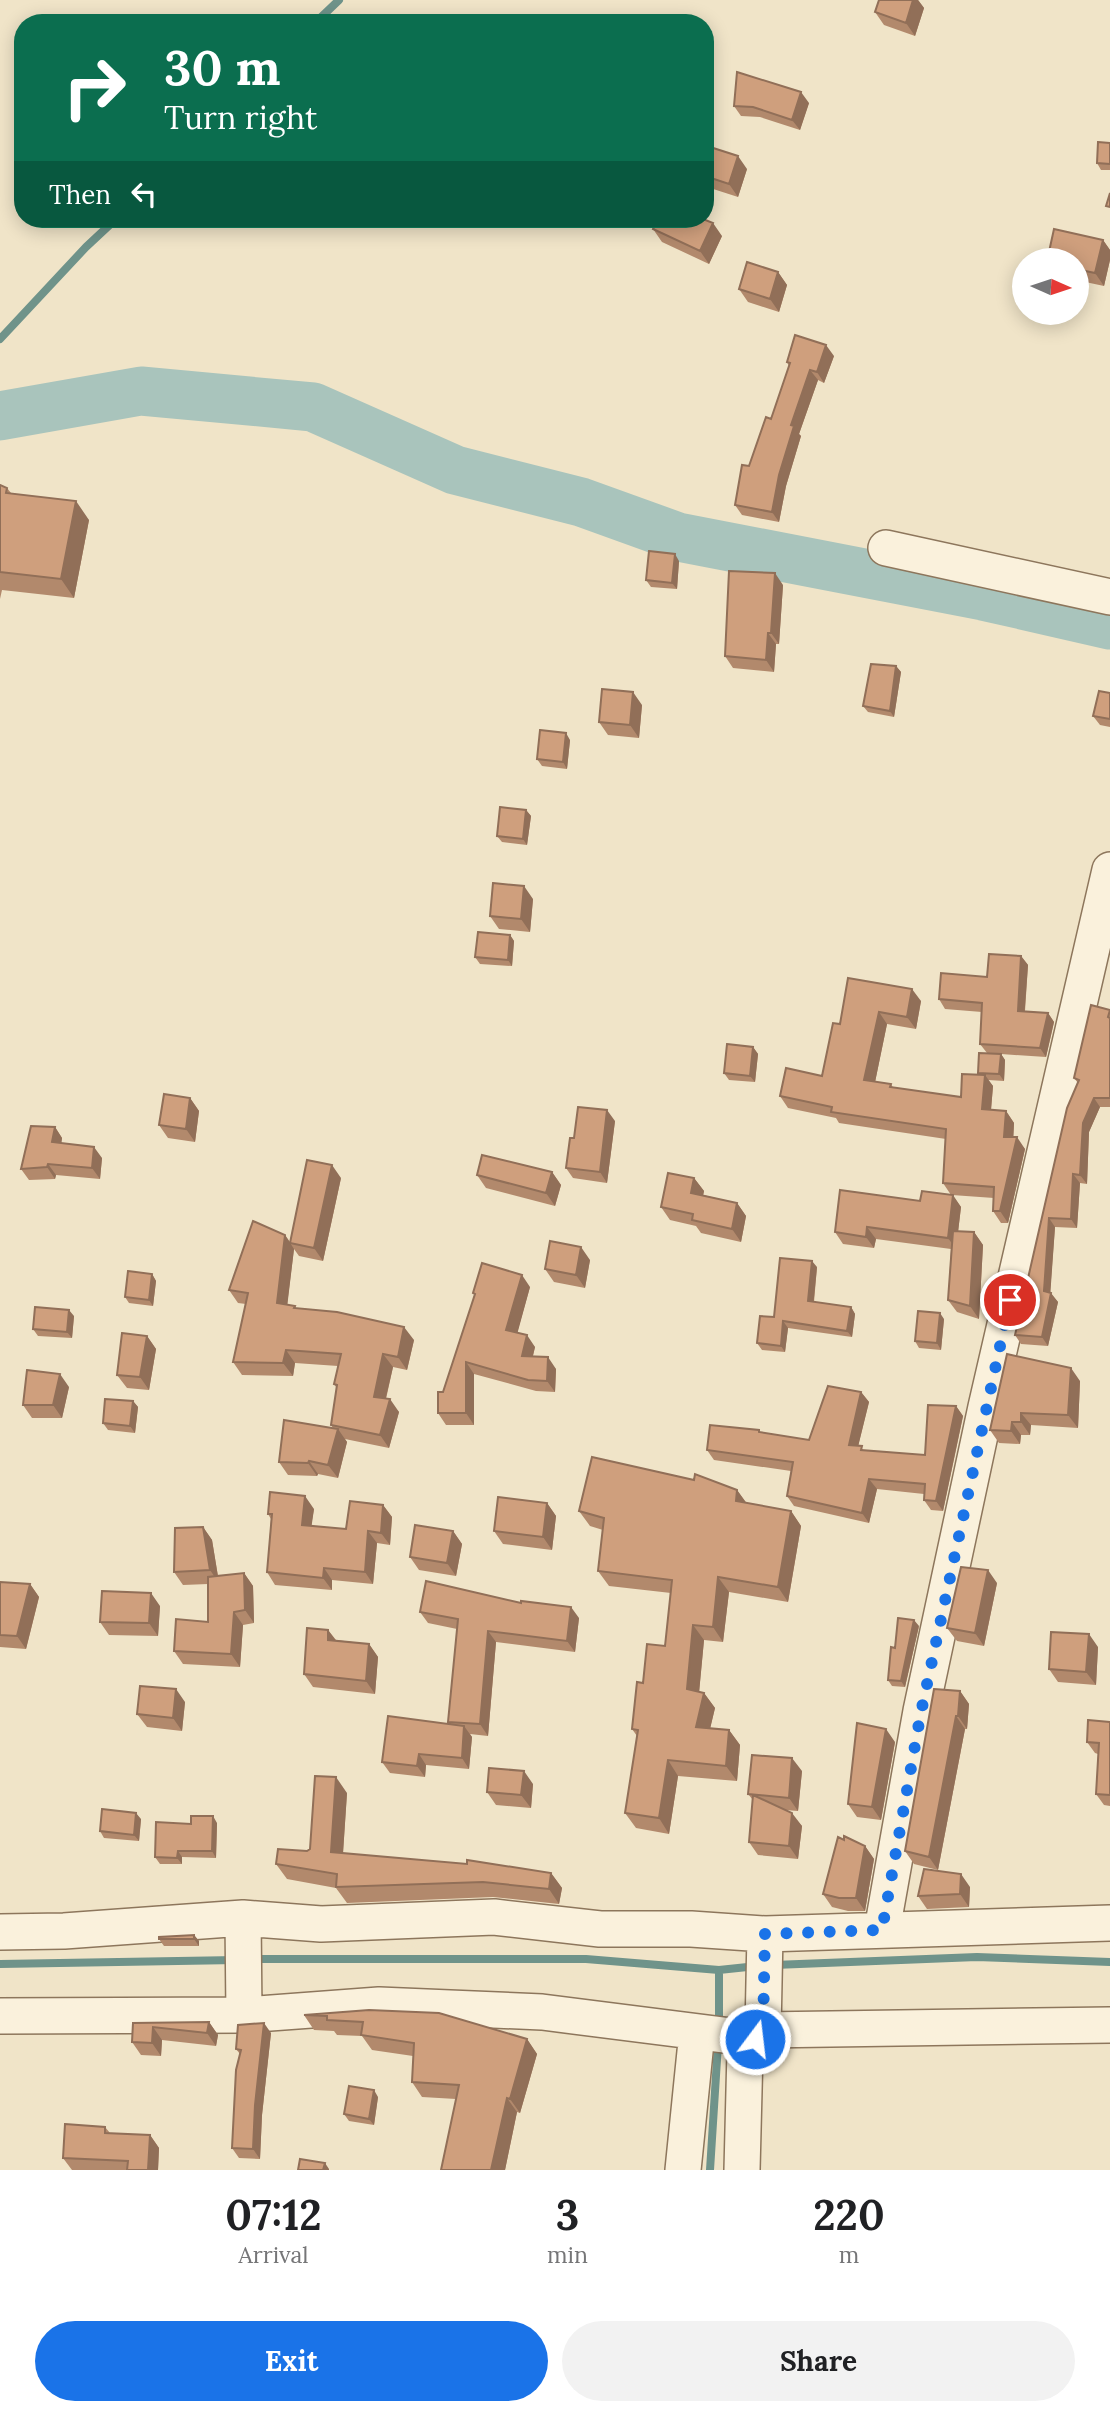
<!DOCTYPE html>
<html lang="en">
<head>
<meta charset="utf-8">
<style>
  :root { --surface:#fff; --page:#f2f2f2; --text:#202124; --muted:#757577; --accent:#1a73e8 }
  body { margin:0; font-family:Lora,serif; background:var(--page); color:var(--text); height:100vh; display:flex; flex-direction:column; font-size:26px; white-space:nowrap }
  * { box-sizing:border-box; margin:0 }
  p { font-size:23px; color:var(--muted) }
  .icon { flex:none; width:38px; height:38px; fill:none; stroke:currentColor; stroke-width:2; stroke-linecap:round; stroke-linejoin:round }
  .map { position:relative; height:2170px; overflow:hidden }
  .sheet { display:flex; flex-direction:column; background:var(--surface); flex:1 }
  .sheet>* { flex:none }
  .top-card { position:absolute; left:14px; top:14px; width:700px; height:214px; border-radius:28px; box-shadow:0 4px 18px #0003; background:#0b6e4f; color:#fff; overflow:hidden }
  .needle { width:46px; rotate:93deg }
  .tools { position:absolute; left:1012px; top:248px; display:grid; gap:14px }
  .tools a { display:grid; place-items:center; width:77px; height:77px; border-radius:50%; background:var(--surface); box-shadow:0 4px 18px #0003; font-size:35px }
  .pin { position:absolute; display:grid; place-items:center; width:60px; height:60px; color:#fff; margin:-30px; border:4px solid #fff; border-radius:50%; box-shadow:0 2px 7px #0007 }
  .me { position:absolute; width:77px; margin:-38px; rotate:15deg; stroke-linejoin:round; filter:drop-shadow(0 0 5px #0008) }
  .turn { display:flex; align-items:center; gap:24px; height:147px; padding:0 35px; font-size:32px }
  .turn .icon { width:91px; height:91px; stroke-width:2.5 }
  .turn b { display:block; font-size:49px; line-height:60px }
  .then { display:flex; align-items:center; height:66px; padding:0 35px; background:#0003; gap:14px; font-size:26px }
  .eta { display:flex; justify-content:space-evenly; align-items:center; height:119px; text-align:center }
  .eta b { font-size:42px; font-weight:800; line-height:49px }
  .primary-button { display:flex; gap:14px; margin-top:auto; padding:14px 35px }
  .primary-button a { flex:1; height:80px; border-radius:42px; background:var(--accent); color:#fff; font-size:28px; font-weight:800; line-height:80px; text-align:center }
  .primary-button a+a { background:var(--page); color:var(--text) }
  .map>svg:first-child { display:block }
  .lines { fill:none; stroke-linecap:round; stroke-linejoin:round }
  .stream { stroke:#6f938a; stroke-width:8 }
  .river { stroke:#a9c4bc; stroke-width:49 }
  .minor-casing { stroke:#8d765c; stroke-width:38 }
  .minor { stroke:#faf1dc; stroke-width:35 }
  .wall { fill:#b2896c }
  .shaded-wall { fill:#916f58 }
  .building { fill:#cf9f7d; stroke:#916f58; stroke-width:2 }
  .route { stroke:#1a73e8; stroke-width:12; stroke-dasharray:0 21.6 }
</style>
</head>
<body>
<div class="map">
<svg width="1110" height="2170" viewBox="0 0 1110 2170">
  <rect width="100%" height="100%" fill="#f0e4c8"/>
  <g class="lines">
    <path class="stream" d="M 315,23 L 339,0
      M 0,339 L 86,247 L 116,219
      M 253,1959 L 586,1959 L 719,1970 L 757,1966
      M 0,1964 L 237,1960
      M 774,1965 L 977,1957 L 1110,1962
      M 719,1970 L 719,2021
      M 710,2170 L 718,2044"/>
    <path class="river" d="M 0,416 L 141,391 L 313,407 L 455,470 L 581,502 L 678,537 L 983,596 L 1110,625"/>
    <defs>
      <path id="minor" d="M 886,548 L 1110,597
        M 243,1918 L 244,2015
        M 882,1930 L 921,1711 L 986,1407 L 1110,870
        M 0,1932 L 64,1931 L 243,1918 L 321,1924 L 494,1917 L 600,1929 L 691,1929 L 765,1934 L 1110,1923
        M 765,1934 L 763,2030 L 1110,2025
        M 0,2016 L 244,2015 L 379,2005 L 542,2012 L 755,2039
        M 683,2170 L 697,2032
        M 742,2170 L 745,2051 L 763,2030"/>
    </defs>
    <use href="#minor" class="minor-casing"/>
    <use href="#minor" class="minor"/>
  </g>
  <path class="wall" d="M 879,0 L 918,0 L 924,8 L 915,36 L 884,25 L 875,12 Z
    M 809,103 L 800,130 L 760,117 L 741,116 L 734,106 Z
    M 1110,143 L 1110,170 L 1101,170 L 1097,163 Z
    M 747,169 L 738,197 L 707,187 L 705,184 L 705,176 Z
    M 653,229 L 722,236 L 709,264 L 662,242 Z
    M 1103,240 L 1110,250 L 1110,260 L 1104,286 L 1076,280 L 1076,261 Z
    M 778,272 L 787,285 L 779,312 L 748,302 L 739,289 Z
    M 834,356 L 824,383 L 818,380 L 799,434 L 801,436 L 786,486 L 779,522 L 742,515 L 735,505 L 749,466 L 771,419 L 789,366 L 787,362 Z
    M 0,485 L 7,488 L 11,493 L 89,520 L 74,598 L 2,590 L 0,599 Z
    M 679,561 L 677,589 L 651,587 L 646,580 Z
    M 783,585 L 779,644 L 776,644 L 774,672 L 733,668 L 725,656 Z
    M 896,666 L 901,672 L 894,717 L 868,712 L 863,706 Z
    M 1110,693 L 1110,727 L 1100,725 L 1093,716 Z
    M 642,705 L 639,738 L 608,735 L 599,722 Z
    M 570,740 L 567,769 L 542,766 L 537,759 Z
    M 526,810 L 531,816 L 527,845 L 502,842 L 497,836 Z
    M 533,899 L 530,932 L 499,929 L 490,916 Z
    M 510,935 L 514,941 L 512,966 L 480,964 L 475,957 Z
    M 1021,956 L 1028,965 L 1025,1011 L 1048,1013 L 1054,1022 L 1046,1057 L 1001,1054 L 1005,1060 L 1004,1081 L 988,1080 L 993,1086 L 991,1110 L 1006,1111 L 1014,1123 L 1013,1137 L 1025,1149 L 1008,1223 L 1001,1223 L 993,1211 L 994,1198 L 952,1195 L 961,1207 L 958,1232 L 974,1232 L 983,1245 L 979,1319 L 957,1312 L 948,1300 L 951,1249 L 876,1239 L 874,1248 L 843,1244 L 835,1232 L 920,1201 L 951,1195 L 943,1183 L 946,1139 L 839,1123 L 836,1118 L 788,1108 L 780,1096 L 822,1076 L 840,1024 L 848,978 L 921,1001 L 916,1029 L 887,1024 L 875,1082 L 891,1084 L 893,1088 L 961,1097 L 979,1074 L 978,1073 L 987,1053 L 980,1044 L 982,1012 L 945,1009 L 939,999 L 987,977 Z
    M 1110,1010 L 1110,1107 L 1100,1107 L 1089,1132 L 1087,1184 L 1080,1183 L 1077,1228 L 1055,1227 L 1050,1293 L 1058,1302 L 1048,1346 L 1021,1344 L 1015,1335 L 1078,1083 L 1074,1078 Z
    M 753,1047 L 758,1054 L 755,1082 L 729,1080 L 724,1073 Z
    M 190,1098 L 199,1111 L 195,1142 L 168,1138 L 159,1125 Z
    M 615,1121 L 607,1183 L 573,1178 L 566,1168 L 574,1138 Z
    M 55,1127 L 62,1138 L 61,1143 L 102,1158 L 100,1179 L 56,1175 L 55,1179 L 29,1180 L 21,1169 Z
    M 552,1172 L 561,1185 L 555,1206 L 486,1188 L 477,1175 Z
    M 341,1178 L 323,1261 L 299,1256 L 294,1249 L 287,1305 L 295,1306 L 296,1308 L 414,1340 L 407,1370 L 393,1367 L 386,1399 L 399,1412 L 389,1448 L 345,1439 L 347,1442 L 338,1478 L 318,1474 L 317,1476 L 288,1475 L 279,1462 L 333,1428 L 331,1425 L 337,1388 L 334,1384 L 338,1366 L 295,1363 L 293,1376 L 242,1375 L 233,1362 L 246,1304 L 238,1303 L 229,1290 L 285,1235 L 290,1242 Z
    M 694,1178 L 704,1191 L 703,1195 L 737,1203 L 746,1216 L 741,1242 L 701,1233 L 696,1226 L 670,1220 L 661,1207 Z
    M 590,1260 L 585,1288 L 554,1282 L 545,1269 Z
    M 817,1267 L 814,1302 L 851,1307 L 855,1314 L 852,1337 L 788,1328 L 785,1352 L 762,1350 L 757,1343 L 774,1317 Z
    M 152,1274 L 156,1281 L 153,1306 L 129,1303 L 125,1297 Z
    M 530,1287 L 517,1333 L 535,1347 L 533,1356 L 556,1369 L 555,1392 L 536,1391 L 474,1374 L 474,1425 L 446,1425 L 438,1413 L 443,1392 L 475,1295 L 473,1293 Z
    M 74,1316 L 72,1338 L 38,1336 L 33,1329 Z
    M 944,1319 L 941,1350 L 919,1348 L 915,1341 Z
    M 147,1336 L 156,1349 L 149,1390 L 127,1388 L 117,1375 Z
    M 1080,1381 L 1078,1428 L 1031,1425 L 1030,1435 L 1021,1435 L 1020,1444 L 999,1443 L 990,1430 Z
    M 69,1387 L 62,1418 L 32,1418 L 23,1405 Z
    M 861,1392 L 869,1402 L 858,1446 L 864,1450 L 925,1455 L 956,1406 L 963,1416 L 943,1511 L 931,1510 L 924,1500 L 924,1494 L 877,1489 L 869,1523 L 794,1506 L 787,1496 L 791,1471 L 714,1460 L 707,1450 L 759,1430 L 761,1433 L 809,1440 Z
    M 133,1401 L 138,1407 L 135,1433 L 108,1430 L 103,1423 Z
    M 737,1490 L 746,1503 L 791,1511 L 801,1526 L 788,1602 L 729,1592 L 723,1642 L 704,1640 L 699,1692 L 704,1693 L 715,1708 L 710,1728 L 729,1730 L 740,1745 L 737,1781 L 678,1776 L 669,1834 L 636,1828 L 625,1813 L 637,1736 L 632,1729 L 643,1683 L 665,1646 L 671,1593 L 609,1586 L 598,1571 L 603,1530 L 590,1526 L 579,1511 Z
    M 547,1503 L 556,1516 L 552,1550 L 503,1544 L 494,1531 Z
    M 383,1505 L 392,1517 L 390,1545 L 377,1543 L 373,1584 L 332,1580 L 332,1590 L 275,1585 L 267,1572 L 271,1519 L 268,1514 L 314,1509 L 311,1526 L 346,1529 Z
    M 203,1527 L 212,1540 L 218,1576 L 244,1573 L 253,1586 L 254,1623 L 243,1625 L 240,1667 L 183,1664 L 174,1651 L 208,1622 L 208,1584 L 183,1585 L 174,1572 Z
    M 453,1531 L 462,1544 L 456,1576 L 419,1570 L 410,1557 Z
    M 0,1582 L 30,1584 L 39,1597 L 26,1649 L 0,1647 Z
    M 997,1583 L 984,1646 L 957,1641 L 947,1628 Z
    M 160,1606 L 158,1636 L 109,1635 L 100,1622 Z
    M 420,1612 L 579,1618 L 575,1652 L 496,1642 L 488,1736 L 470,1734 L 472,1737 L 469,1769 L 426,1765 L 425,1777 L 390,1773 L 382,1762 L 450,1724 L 448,1722 L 457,1629 L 428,1623 Z
    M 919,1626 L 905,1687 L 892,1686 L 888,1680 Z
    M 328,1630 L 336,1640 L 369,1644 L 378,1657 L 375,1694 L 313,1687 L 304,1674 Z
    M 1098,1647 L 1096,1685 L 1058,1682 L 1049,1669 Z
    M 960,1691 L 969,1704 L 967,1729 L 965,1729 L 938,1870 L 914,1864 L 905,1851 Z
    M 185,1702 L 182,1731 L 147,1727 L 137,1714 Z
    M 1110,1722 L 1110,1806 L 1104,1805 L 1096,1794 L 1098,1754 L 1095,1753 L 1087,1742 Z
    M 895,1742 L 881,1820 L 857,1817 L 848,1804 Z
    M 802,1771 L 798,1811 L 785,1810 L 802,1826 L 798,1859 L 758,1855 L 749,1842 L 753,1800 L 748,1794 Z
    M 533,1784 L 531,1808 L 496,1805 L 487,1792 Z
    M 347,1793 L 343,1853 L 551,1873 L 562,1888 L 559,1904 L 493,1897 L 347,1903 L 336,1888 L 287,1879 L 276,1864 L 307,1851 L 310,1849 Z
    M 141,1819 L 139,1841 L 104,1838 L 100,1831 Z
    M 217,1823 L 216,1858 L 182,1857 L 182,1864 L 160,1864 L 155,1857 L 191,1824 Z
    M 865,1846 L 874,1859 L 865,1911 L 848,1911 L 832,1907 L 823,1894 Z
    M 970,1887 L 969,1907 L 927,1909 L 918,1896 Z
    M 194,1935 L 199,1941 L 199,1946 L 164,1946 L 159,1939 Z
    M 369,2010 L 527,2039 L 537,2054 L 520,2113 L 517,2112 L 505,2170 L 441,2170 L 456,2099 L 422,2097 L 412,2082 L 413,2056 L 372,2050 L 362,2036 L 337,2035 L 334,2031 L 314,2030 L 304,2015 Z
    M 209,2022 L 218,2035 L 216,2046 L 162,2040 L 161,2056 L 141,2055 L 132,2042 L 133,2023 Z
    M 271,2033 L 262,2115 L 260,2159 L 239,2158 L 232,2148 L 240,2054 L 236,2049 Z
    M 378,2097 L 374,2125 L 349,2121 L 344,2114 Z
    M 105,2127 L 110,2133 L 150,2135 L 159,2148 L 158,2170 L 72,2170 L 63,2158 Z"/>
  <path class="shaded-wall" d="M 913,0 L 918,0 L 924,8 L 915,36 L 906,23 Z
    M 801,92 L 809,103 L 800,130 L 792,120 Z
    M 738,156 L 747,169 L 738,197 L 729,184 Z
    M 713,223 L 722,236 L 709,264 L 700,251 Z
    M 1103,240 L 1110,250 L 1110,260 L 1104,286 L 1095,273 Z
    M 778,272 L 787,285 L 779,312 L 770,299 Z
    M 826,345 L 834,356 L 824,383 L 817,372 Z
    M 810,370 L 818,380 L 799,434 L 801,436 L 786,486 L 779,522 L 772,512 L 779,475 L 791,425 Z
    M 76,501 L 89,520 L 74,598 L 61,579 Z
    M 675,554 L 679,561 L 677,589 L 672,583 Z
    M 775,573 L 783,585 L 779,644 L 771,633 Z
    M 768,633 L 776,644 L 774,672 L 766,660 Z
    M 896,666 L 901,672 L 894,717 L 890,711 Z
    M 633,692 L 642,705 L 639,738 L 630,725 Z
    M 566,733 L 570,740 L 567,769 L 563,762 Z
    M 526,810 L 531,816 L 527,845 L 523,839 Z
    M 524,886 L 533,899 L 530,932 L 521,919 Z
    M 510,935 L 514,941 L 512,966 L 508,960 Z
    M 1021,956 L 1028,965 L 1024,1020 L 1018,1011 Z
    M 912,989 L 921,1001 L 916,1029 L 907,1017 Z
    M 879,1012 L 887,1024 L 873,1092 L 864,1080 Z
    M 1048,1013 L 1054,1022 L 1046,1057 L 1040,1048 Z
    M 753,1047 L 758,1054 L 755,1082 L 750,1076 Z
    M 1001,1054 L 1005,1060 L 1004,1081 L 999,1074 Z
    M 985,1075 L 993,1086 L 990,1121 L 982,1109 Z
    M 190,1098 L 199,1111 L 195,1142 L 186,1129 Z
    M 1094,1098 L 1100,1107 L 1089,1132 L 1087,1184 L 1080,1175 L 1083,1123 Z
    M 607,1110 L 615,1121 L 607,1183 L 600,1172 Z
    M 1006,1111 L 1014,1123 L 1013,1148 L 1004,1137 Z
    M 55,1127 L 62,1138 L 60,1154 L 52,1142 Z
    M 1017,1137 L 1025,1149 L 1008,1223 L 1000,1211 Z
    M 94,1147 L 102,1158 L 100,1179 L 92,1168 Z
    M 48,1164 L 56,1175 L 55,1179 L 47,1167 Z
    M 332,1165 L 341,1178 L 323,1261 L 314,1248 Z
    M 552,1172 L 561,1185 L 555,1206 L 546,1193 Z
    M 1073,1174 L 1080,1183 L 1077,1228 L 1071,1219 Z
    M 694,1178 L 704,1191 L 701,1206 L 691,1193 Z
    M 953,1195 L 961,1207 L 956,1249 L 948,1238 Z
    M 737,1203 L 746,1216 L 741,1242 L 732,1229 Z
    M 1049,1218 L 1055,1227 L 1050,1298 L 1051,1293 L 1058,1302 L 1048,1346 L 1042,1337 Z
    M 867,1227 L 876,1239 L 874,1248 L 866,1237 Z
    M 974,1232 L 983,1245 L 979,1319 L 970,1306 Z
    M 285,1235 L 294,1249 L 286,1316 L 277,1303 Z
    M 581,1247 L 590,1260 L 585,1288 L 576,1275 Z
    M 812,1261 L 817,1267 L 813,1308 L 808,1301 Z
    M 152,1274 L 156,1281 L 153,1306 L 149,1300 Z
    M 522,1275 L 530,1287 L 515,1342 L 506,1330 Z
    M 851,1307 L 855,1314 L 852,1337 L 847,1331 Z
    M 69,1310 L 74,1316 L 72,1338 L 67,1332 Z
    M 940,1313 L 944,1319 L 941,1350 L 937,1343 Z
    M 783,1321 L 788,1328 L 785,1352 L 781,1346 Z
    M 404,1327 L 414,1340 L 407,1370 L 398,1357 Z
    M 527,1335 L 535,1347 L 530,1367 L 522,1356 Z
    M 147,1336 L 156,1349 L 149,1390 L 140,1377 Z
    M 286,1350 L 295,1363 L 293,1376 L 283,1363 Z
    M 383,1354 L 393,1367 L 383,1410 L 374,1397 Z
    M 548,1357 L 556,1369 L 555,1392 L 547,1381 Z
    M 466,1362 L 474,1374 L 474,1425 L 466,1413 Z
    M 1071,1368 L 1080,1381 L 1078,1428 L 1068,1415 Z
    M 60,1374 L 69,1387 L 62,1418 L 53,1405 Z
    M 861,1392 L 869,1402 L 856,1455 L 849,1445 Z
    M 390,1399 L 399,1412 L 389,1448 L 380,1435 Z
    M 133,1401 L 138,1407 L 135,1433 L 130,1426 Z
    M 956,1406 L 963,1416 L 943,1511 L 936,1501 Z
    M 1021,1413 L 1031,1425 L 1030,1435 L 1021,1422 Z
    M 1012,1422 L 1021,1435 L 1020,1444 L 1011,1431 Z
    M 338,1429 L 347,1442 L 338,1478 L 328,1465 Z
    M 309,1461 L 318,1474 L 317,1476 L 308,1463 Z
    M 869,1479 L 877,1489 L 869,1523 L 862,1513 Z
    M 737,1490 L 748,1505 L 736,1501 Z
    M 305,1496 L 314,1509 L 310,1537 L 302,1525 Z
    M 547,1503 L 556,1516 L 552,1550 L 543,1537 Z
    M 383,1505 L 392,1517 L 390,1545 L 381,1533 Z
    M 791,1511 L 801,1526 L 788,1602 L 778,1587 Z
    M 203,1527 L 212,1540 L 219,1583 L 210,1570 Z
    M 368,1531 L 377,1543 L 373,1584 L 365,1572 Z
    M 453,1531 L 462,1544 L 456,1576 L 447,1563 Z
    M 324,1568 L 332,1580 L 332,1590 L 323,1578 Z
    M 988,1570 L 997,1583 L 984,1646 L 975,1633 Z
    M 244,1573 L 253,1586 L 254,1623 L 245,1610 Z
    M 718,1577 L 729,1592 L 723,1642 L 713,1627 Z
    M 30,1584 L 39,1597 L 26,1649 L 17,1636 Z
    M 151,1593 L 160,1606 L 158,1636 L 149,1623 Z
    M 571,1607 L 579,1618 L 575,1652 L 567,1641 Z
    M 234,1612 L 243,1625 L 240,1667 L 231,1654 Z
    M 914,1620 L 919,1626 L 905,1687 L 901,1681 Z
    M 693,1625 L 704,1640 L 698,1704 L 687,1689 Z
    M 328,1630 L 337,1642 L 328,1640 Z
    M 488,1631 L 496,1642 L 488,1736 L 480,1724 Z
    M 1089,1634 L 1098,1647 L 1096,1685 L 1086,1672 Z
    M 369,1644 L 378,1657 L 375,1694 L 366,1681 Z
    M 176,1689 L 185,1702 L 182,1731 L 173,1718 Z
    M 960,1691 L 969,1704 L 967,1729 L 958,1716 Z
    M 704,1693 L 715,1708 L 707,1742 L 696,1727 Z
    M 956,1716 L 965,1729 L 938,1870 L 929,1857 Z
    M 464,1726 L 472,1737 L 469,1769 L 462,1758 Z
    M 886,1729 L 895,1742 L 881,1820 L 872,1807 Z
    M 729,1730 L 740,1745 L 737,1781 L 726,1766 Z
    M 419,1754 L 426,1765 L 425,1777 L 417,1766 Z
    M 792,1758 L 802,1771 L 798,1811 L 789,1798 Z
    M 668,1760 L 678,1776 L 669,1834 L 659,1818 Z
    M 524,1771 L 533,1784 L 531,1808 L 521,1795 Z
    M 336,1777 L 347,1793 L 342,1868 L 331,1852 Z
    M 136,1813 L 141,1819 L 139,1841 L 134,1835 Z
    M 792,1813 L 802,1826 L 798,1859 L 789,1846 Z
    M 213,1816 L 217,1823 L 216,1858 L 212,1851 Z
    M 865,1846 L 874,1859 L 865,1911 L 856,1898 Z
    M 178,1851 L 182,1857 L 182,1864 L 177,1858 Z
    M 551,1873 L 562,1888 L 559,1904 L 549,1889 Z
    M 961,1874 L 970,1887 L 969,1907 L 960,1894 Z
    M 194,1935 L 199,1941 L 199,1946 L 194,1939 Z
    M 209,2022 L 218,2035 L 216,2046 L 207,2033 Z
    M 264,2023 L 271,2033 L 262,2115 L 260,2159 L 253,2149 L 255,2105 Z
    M 153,2027 L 162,2040 L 161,2056 L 152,2043 Z
    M 527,2039 L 537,2054 L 520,2113 L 510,2099 Z
    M 374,2090 L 378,2097 L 374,2125 L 369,2119 Z
    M 507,2098 L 517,2112 L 505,2170 L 491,2170 Z
    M 150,2135 L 159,2148 L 158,2170 L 148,2170 Z
    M 325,2163 L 329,2169 L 329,2170 L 323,2170 Z"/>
  <path class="building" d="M 879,0 L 913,0 L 906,23 L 875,12 Z
    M 737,72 L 801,92 L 792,120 L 753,107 L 734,106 Z
    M 1098,142 L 1110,143 L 1110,164 L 1097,163 Z
    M 707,146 L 738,156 L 729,184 L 705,176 L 705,152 Z
    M 1110,193 L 1110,207 L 1106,206 Z
    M 658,219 L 703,219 L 713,223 L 700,251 L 653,229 Z
    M 1054,229 L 1103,240 L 1095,273 L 1076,269 L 1076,261 L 1047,261 Z
    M 747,262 L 778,272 L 770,299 L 739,289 Z
    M 795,335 L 826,345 L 817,372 L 810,370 L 791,425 L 794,426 L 779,475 L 772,512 L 735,505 L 742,465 L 749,466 L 766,417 L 771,419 L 790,363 L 787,362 Z
    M 0,485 L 7,488 L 6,493 L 76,501 L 61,579 L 0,572 Z
    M 649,551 L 675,554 L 672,583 L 646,580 Z
    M 729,571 L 775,573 L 771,633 L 768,633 L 766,660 L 725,656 Z
    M 871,664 L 896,666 L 890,711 L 863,706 Z
    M 602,689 L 633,692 L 630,725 L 599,722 Z
    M 1099,691 L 1110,693 L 1110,719 L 1093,716 Z
    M 540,730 L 566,733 L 563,762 L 537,759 Z
    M 500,807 L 526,810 L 523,839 L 497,836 Z
    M 493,883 L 524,886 L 521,919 L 490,916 Z
    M 478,932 L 510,935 L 508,960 L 475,957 Z
    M 989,954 L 1021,956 L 1018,1011 L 1048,1013 L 1040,1048 L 980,1044 L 982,1003 L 939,999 L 941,973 L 987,977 Z
    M 848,978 L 912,989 L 907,1017 L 879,1012 L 864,1080 L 891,1084 L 890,1087 L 961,1097 L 962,1074 L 985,1075 L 982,1109 L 1006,1111 L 1004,1137 L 1017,1137 L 1000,1211 L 993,1211 L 994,1187 L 943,1183 L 946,1129 L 831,1112 L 832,1107 L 780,1096 L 786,1068 L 822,1076 L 833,1023 L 840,1024 Z
    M 1091,1005 L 1110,1010 L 1108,1017 L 1110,1018 L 1110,1098 L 1094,1098 L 1083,1123 L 1080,1175 L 1073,1174 L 1071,1219 L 1049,1218 L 1044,1291 L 1051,1293 L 1042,1337 L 1015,1335 L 1067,1108 L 1079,1080 L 1074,1078 Z
    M 727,1044 L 753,1047 L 750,1076 L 724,1073 Z
    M 979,1053 L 1001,1054 L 999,1074 L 978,1073 Z
    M 164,1094 L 190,1098 L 186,1129 L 159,1125 Z
    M 578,1107 L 607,1110 L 600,1172 L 566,1168 L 570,1138 L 574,1138 Z
    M 31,1126 L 55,1127 L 52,1142 L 94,1147 L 92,1168 L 48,1164 L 47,1167 L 21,1169 Z
    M 482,1155 L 552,1172 L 546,1193 L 477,1175 Z
    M 307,1160 L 332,1165 L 314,1248 L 290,1243 Z
    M 668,1173 L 694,1178 L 691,1193 L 737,1203 L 732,1229 L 692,1220 L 693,1214 L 661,1207 Z
    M 840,1190 L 920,1201 L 922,1191 L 953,1195 L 948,1238 L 867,1227 L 866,1237 L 835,1232 Z
    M 253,1221 L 285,1235 L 277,1303 L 295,1306 L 294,1308 L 337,1312 L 404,1327 L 398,1357 L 383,1354 L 374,1397 L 390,1399 L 380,1435 L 331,1425 L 337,1385 L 334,1384 L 341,1354 L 286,1350 L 283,1363 L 233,1362 L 248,1293 L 229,1290 Z
    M 953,1231 L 974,1232 L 970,1306 L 948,1300 Z
    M 550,1241 L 581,1247 L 576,1275 L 545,1269 Z
    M 780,1258 L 812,1261 L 808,1301 L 851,1307 L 847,1331 L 783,1321 L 781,1346 L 757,1343 L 760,1316 L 774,1317 Z
    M 482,1263 L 522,1275 L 506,1330 L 527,1335 L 522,1356 L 548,1357 L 547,1381 L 528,1380 L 466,1362 L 466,1413 L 438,1413 L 438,1392 L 443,1392 L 475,1294 L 473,1293 Z
    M 128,1271 L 152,1274 L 149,1300 L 125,1297 Z
    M 35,1307 L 69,1310 L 67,1332 L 33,1329 Z
    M 918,1311 L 940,1313 L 937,1343 L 915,1341 Z
    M 122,1333 L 147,1336 L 140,1377 L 117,1375 Z
    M 1007,1354 L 1071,1368 L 1068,1415 L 1021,1413 L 1021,1422 L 1012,1422 L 1011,1431 L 990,1430 Z
    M 27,1370 L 60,1374 L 53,1405 L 23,1405 Z
    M 828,1386 L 861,1392 L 849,1445 L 862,1446 L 861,1450 L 925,1455 L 928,1405 L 956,1406 L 936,1501 L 924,1500 L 925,1484 L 869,1479 L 862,1513 L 787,1496 L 793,1462 L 707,1450 L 710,1425 L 759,1430 L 759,1432 L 809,1440 Z
    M 105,1399 L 133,1401 L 130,1426 L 103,1423 Z
    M 284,1420 L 338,1429 L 328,1465 L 309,1461 L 308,1463 L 279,1462 Z
    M 592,1457 L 694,1480 L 695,1474 L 737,1490 L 736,1501 L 791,1511 L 778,1587 L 718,1577 L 713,1627 L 693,1625 L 687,1689 L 704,1693 L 696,1727 L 729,1730 L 726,1766 L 668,1760 L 659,1818 L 625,1813 L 638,1730 L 632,1729 L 637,1682 L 643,1683 L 647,1644 L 665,1646 L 672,1580 L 598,1571 L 604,1518 L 579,1511 Z
    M 270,1492 L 305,1496 L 302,1525 L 346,1529 L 350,1501 L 383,1505 L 381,1533 L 368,1531 L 365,1572 L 324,1568 L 323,1578 L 267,1572 L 272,1514 L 268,1514 Z
    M 498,1497 L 547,1503 L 543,1537 L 494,1531 Z
    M 415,1525 L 453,1531 L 447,1563 L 410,1557 Z
    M 203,1527 L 210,1570 L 174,1572 L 175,1528 Z
    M 961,1567 L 988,1570 L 975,1633 L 947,1628 Z
    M 244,1573 L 245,1610 L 234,1612 L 231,1654 L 174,1651 L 176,1619 L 208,1622 L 208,1577 Z
    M 426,1581 L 521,1603 L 521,1601 L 571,1607 L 567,1641 L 488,1631 L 480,1724 L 448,1722 L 458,1619 L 420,1612 Z
    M 0,1582 L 30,1584 L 17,1636 L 0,1635 Z
    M 102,1591 L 151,1593 L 149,1623 L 100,1622 Z
    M 898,1618 L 914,1620 L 901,1681 L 888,1680 L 891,1647 L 895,1648 Z
    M 307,1628 L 328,1630 L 328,1640 L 369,1644 L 366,1681 L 304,1674 Z
    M 1051,1632 L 1089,1634 L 1086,1672 L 1049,1669 Z
    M 140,1686 L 176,1689 L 173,1718 L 137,1714 Z
    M 934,1689 L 960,1691 L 958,1716 L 956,1716 L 929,1857 L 905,1851 Z
    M 388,1716 L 464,1726 L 462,1758 L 419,1754 L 417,1766 L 382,1762 Z
    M 1088,1720 L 1110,1722 L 1110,1795 L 1096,1794 L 1099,1743 L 1087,1742 Z
    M 857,1723 L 886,1729 L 872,1807 L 848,1804 Z
    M 752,1755 L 792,1758 L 789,1798 L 748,1794 Z
    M 489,1768 L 524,1771 L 521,1795 L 487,1792 Z
    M 315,1776 L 336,1777 L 331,1852 L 467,1864 L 467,1860 L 551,1873 L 549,1889 L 483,1882 L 336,1887 L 337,1874 L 276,1864 L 278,1849 L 307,1851 L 310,1849 Z
    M 753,1795 L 792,1813 L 789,1846 L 749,1842 Z
    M 102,1809 L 136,1813 L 134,1835 L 100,1831 Z
    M 191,1816 L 213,1816 L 212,1851 L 178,1851 L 177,1858 L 155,1857 L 156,1822 L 191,1824 Z
    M 844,1836 L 865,1846 L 856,1898 L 839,1898 L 823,1894 L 838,1837 L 844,1840 Z
    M 924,1869 L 961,1874 L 960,1894 L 918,1896 Z
    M 194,1935 L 194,1939 L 159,1939 L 159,1937 Z
    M 369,2010 L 439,2013 L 527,2039 L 510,2099 L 507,2098 L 491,2170 L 441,2170 L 459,2085 L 412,2082 L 414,2043 L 361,2035 L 363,2022 L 327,2020 L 327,2016 L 304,2015 Z
    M 209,2022 L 207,2033 L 153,2027 L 152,2043 L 132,2042 L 133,2023 Z
    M 264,2023 L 255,2105 L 253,2149 L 232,2148 L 236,2070 L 241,2050 L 236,2049 L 238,2025 Z
    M 349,2086 L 374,2090 L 369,2119 L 344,2114 Z
    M 65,2124 L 105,2127 L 105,2133 L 150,2135 L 148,2170 L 127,2170 L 128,2161 L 63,2158 Z
    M 300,2159 L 325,2163 L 323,2170 L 298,2170 Z"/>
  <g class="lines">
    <path class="route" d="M 755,2039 L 763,2030 L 765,1934 L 882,1930 L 921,1712 L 1010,1300"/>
  </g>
</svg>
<div class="tools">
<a><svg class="needle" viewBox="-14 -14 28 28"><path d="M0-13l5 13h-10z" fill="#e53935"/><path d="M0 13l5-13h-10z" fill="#757577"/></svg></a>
</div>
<div class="pin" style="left:1010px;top:1300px;background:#d93025"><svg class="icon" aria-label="arrive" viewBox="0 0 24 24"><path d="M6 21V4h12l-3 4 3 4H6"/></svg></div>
<svg class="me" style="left:755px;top:2039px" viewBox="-20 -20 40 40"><circle r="17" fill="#1a73e8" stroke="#fff" stroke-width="3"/><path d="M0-11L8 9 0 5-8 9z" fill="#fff"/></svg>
<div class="top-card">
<div class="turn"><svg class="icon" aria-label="right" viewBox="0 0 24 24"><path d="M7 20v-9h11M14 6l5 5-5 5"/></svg><div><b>30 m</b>Turn right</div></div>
<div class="then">Then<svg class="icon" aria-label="left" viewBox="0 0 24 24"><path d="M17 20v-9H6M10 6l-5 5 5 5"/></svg></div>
</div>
</div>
<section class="sheet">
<div class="eta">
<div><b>07:12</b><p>Arrival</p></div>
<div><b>3</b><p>min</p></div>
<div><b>220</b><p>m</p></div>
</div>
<div class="primary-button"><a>Exit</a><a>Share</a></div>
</section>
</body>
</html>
